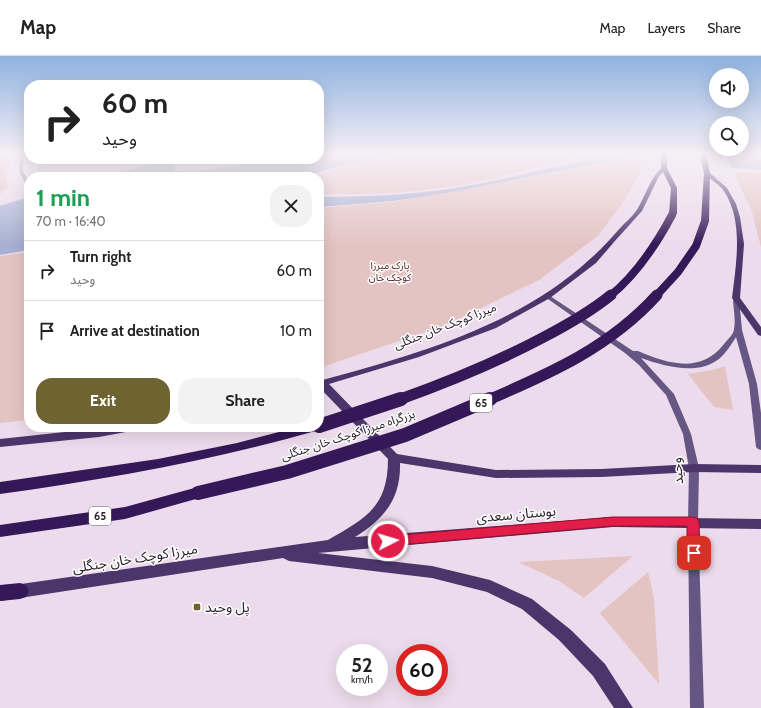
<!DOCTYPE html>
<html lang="en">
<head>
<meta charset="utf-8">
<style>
  :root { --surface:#fff; --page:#f2f2f2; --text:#222; --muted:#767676; --line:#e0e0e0; --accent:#6e6431 }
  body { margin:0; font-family:Cabin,"Noto Sans Arabic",sans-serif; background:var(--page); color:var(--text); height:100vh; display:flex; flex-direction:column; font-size:15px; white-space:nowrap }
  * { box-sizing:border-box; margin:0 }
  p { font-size:13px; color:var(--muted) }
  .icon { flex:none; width:22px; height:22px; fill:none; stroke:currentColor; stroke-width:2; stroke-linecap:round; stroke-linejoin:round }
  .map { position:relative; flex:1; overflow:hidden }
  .panel { position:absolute; left:24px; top:116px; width:300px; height:260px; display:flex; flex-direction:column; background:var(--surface); border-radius:16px; box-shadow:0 4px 16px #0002 }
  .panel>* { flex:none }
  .hud { position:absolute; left:24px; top:24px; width:300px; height:84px; border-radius:16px; box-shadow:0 4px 16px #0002; background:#fff; color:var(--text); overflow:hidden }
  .tools { position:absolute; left:709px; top:12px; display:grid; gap:8px }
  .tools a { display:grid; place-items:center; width:40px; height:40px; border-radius:50%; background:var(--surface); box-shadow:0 4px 16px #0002; font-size:20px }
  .speed { position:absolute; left:336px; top:588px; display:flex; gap:8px; font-size:20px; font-weight:700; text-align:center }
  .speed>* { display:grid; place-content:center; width:52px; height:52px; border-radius:50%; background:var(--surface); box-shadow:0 4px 16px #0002; line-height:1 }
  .speed small { font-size:10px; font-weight:400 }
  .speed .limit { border:6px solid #d22; background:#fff; color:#111 }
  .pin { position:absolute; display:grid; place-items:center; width:34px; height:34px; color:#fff; margin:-17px; border-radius:8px; box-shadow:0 2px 6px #0006 }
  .me { position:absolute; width:44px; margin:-22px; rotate:85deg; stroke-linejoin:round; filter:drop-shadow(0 0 3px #0008) }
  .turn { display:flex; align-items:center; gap:14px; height:84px; padding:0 12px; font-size:18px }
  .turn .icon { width:52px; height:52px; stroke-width:2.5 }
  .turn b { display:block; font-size:28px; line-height:34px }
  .round { display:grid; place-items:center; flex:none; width:42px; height:42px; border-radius:16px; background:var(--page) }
  .summary { display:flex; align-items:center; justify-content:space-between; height:68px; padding:0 12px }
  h1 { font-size:24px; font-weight:700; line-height:30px; color:#1e9e55 }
  .button { display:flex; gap:8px; margin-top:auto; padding:8px 12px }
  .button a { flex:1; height:46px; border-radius:16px; background:var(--accent); color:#fff; font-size:16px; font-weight:700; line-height:46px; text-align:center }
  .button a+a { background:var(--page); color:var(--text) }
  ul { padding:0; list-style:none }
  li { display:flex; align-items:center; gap:12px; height:60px; padding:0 12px; border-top:1px solid var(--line) }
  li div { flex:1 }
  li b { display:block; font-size:15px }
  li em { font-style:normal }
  header { display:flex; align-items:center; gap:24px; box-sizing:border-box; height:56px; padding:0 20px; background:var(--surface); border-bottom:1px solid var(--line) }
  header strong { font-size:19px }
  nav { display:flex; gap:22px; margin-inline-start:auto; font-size:14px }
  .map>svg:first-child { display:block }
  .green { fill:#e4c4c3 }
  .water { fill:#a7b0d1 }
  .pier { fill:#ecdbec }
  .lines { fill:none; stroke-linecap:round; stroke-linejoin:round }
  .street { fill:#8e83a3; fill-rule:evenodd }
  .secondary { fill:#665683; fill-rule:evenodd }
  .primary { fill:#4b366c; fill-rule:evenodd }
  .highway { fill:#351857; fill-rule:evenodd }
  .highway-bridge-far3 { stroke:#351857; stroke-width:6 }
  .highway-bridge-far2 { stroke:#351857; stroke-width:8 }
  .highway-bridge-far1 { stroke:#351857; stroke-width:11 }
  .highway-bridge { stroke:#351857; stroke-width:14 }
  .route { fill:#e11d48; stroke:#92132f }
  .poi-dot { fill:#6e6431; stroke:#fff; stroke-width:1.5 }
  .labels { text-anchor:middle; stroke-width:3; stroke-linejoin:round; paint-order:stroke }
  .far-park-label { font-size:10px; fill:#4b181b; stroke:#fff }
  .shield { fill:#fff; stroke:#686468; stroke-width:1 }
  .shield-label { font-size:11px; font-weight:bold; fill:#282128 }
  .street-label { font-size:12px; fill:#282128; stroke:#fff }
  .near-street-label { font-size:14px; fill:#282128; stroke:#fff }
  .near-poi-label { font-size:14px; fill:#282128; stroke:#fff; text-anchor:start }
</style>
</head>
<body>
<header>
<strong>Map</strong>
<nav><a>Map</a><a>Layers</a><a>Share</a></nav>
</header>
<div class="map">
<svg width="761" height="652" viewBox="0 0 761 652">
  <rect width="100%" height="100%" fill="#ecdbec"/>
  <path class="green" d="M 0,98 L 12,98 L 6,121 L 8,131 L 0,138 Z
    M 416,98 L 570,98 L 575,102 L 566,105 C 534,112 503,121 471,127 C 421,137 370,139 319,138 L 319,121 L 315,121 C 346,106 382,103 416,98 Z
    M 628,104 L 641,105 L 640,117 L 626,142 L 599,179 L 539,224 L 446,269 L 319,312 L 319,152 L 392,146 Z
    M 734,116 L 761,117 L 761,191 L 752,156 Z
    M 29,196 L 29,364 L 0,367 L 0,200 Z
    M 725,310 L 733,354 L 714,351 L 688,318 L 713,314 Z
    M 633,500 L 584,542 L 559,525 L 518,506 Z
    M 648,516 L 654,542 L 659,628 L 600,557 Z"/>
  <path class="water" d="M 319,98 L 403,98 L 349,107 L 304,121 L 102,121 L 170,103 L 199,103 L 174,109 L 175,115 L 206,114 L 275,103 L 319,103 Z
    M 575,98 L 761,98 L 761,114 L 628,102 L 446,137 L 393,145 L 319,151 L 319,141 C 375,141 433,138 488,126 C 515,121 541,113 568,108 L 580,104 L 579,100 Z
    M 29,141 L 29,194 L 0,199 L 0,150 Z"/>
  <path class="pier" d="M 638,98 L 727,98 L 732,114 L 637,105 Z"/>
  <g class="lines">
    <path class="street" d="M 20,98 L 24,98 L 23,115 L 29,127 L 29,132 L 27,131 L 19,115 Z"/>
    <path class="secondary" d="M 547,238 L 633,295 L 638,295 C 668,308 701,318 724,288 C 727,284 734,278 734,273 C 736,263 733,251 733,242 L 736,240 L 739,242 L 742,274 L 757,328 L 761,357 L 761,394 L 758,393 L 756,391 L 749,328 L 736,281 C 731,289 726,297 719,303 C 697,320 664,310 641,302 L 674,338 L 691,378 L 699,412 L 698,466 L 704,652 L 690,652 L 688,466 L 689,412 L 683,378 L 666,339 L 639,309 L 625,297 L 545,241 L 545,239 Z"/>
    <path class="primary" d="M 662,111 L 667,112 L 659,120 L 642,155 L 614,186 L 596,207 L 550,242 L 496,272 L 419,301 L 329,328 L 397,398 L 496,414 L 601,413 L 694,408 L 761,409 L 761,417 L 694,416 L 601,421 L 496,422 L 400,407 C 401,443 384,463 355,481 L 613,461 L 761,463 L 761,473 L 613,471 L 318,497 L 432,510 L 490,524 L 532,543 L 571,574 L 605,608 L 633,652 L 614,652 L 593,620 L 559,584 L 522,553 L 487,536 L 432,522 L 289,505 L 283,502 L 0,545 L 0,531 L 328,484 C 366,462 388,451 388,403 L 319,331 L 319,325 C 412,300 518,270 590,203 C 602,193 612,181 622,170 C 627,165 634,159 638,152 C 646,138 650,123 662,111 Z
      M 705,116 L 709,116 L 727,132 L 736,148 L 740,161 L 744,188 L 740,242 L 761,271 L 761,280 L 758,279 L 732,242 C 736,208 744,166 724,135 C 719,128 711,124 705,118 Z
      M 111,371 L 137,371 L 135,374 L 131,375 L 99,381 L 0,391 L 0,383 Z"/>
    <path class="highway" d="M 661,98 L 667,98 L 667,112 L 677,132 L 677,158 L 673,160 L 669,158 L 671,132 L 661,112 Z
      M 700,98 L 706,98 L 710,117 L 709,165 L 705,167 L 701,165 L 704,117 Z
      M 319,368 L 321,371 L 319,374 C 214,404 108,423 0,438 L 0,426 L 158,403 L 237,387 L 298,371 L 319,371 Z
      M 198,431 L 203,433 L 206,437 L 203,441 L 125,463 L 0,481 L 0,469 L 125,451 Z
      M 20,527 L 26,529 L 29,535 L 26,541 L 20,543 L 0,545 L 0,529 Z"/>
    <path class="highway-bridge-far3" d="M 672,160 L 673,158"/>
    <path class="highway-bridge-far2" d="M 610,240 C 636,219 656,189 672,159
      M 656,240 L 678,216 L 696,190 L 705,165"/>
    <path class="highway-bridge-far1" d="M 398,344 C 448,326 497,306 544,281 C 567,269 590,256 611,239
      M 488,344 C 551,317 610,291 657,239"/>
    <path class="highway-bridge" d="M 319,370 L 401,343
      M 198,437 L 287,416 L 405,379 L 490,343"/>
  </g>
  <linearGradient id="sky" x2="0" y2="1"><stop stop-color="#8eb2df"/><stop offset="0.52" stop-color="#f6eff6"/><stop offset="1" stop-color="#f6eff6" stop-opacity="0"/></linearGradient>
  <rect width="761" height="189" fill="url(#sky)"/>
  <path class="route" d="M 613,461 L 693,461 L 697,462 L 699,466 L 700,497 L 698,501 L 694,502 L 689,501 L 687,497 L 687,470 L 613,470 L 388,490 L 383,488 L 382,485 L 383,481 L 388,480 Z"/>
  <rect class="poi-dot" x="193" y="547" width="8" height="8" rx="2"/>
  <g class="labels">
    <g class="far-park-label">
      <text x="390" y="213">پارک میرزا<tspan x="390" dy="12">کوچک خان</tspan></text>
    </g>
    <g class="shield">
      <rect x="470" y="338" width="22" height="18" rx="3"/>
      <rect x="89" y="451" width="22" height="18" rx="3"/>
    </g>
    <g class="shield-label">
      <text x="481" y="351">65</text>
      <text x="100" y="464">65</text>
    </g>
    <g class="street-label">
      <text transform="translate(445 270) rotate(-21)" y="4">میرزا کوچک خان جنگلی</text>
      <text transform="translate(348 379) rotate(-18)" y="4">بزرگراه میرزا کوچک خان جنگلی</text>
    </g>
    <g class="near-street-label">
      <text transform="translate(677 415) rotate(-95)" y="5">وحید</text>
      <text transform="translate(516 458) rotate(-5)" y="5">بوستان سعدی</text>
      <text transform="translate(135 502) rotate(-9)" y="5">میرزا کوچک خان جنگلی</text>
    </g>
    <g class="near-poi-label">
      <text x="205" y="556">پل وحید</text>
    </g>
  </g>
</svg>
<div class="tools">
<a><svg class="icon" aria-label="sound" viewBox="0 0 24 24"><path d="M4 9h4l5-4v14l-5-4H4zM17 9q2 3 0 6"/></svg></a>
<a><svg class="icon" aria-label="search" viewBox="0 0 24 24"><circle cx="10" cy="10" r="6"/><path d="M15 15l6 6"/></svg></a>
</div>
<div class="speed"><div>52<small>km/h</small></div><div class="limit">60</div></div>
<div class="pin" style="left:694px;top:497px;background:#d93025"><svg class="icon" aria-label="arrive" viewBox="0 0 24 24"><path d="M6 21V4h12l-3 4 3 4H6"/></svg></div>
<svg class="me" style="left:388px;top:485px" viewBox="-20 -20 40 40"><circle r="17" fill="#e11d48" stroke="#fff" stroke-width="3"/><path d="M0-11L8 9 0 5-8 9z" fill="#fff"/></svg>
<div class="hud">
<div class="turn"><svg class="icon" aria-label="right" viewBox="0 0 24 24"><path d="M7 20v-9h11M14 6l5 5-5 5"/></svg><div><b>60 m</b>وحید</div></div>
</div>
<section class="panel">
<div class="summary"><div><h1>1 min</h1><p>70 m · 16:40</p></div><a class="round"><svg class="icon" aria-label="close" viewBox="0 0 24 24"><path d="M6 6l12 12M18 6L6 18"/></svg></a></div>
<ul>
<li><svg class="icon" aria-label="right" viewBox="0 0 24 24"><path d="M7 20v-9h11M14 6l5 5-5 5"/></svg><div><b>Turn right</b><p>وحید</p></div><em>60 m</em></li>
<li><svg class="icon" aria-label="arrive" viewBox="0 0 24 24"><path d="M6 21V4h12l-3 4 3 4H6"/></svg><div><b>Arrive at destination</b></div><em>10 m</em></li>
</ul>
<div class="button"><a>Exit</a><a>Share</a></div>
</section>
</div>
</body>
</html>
